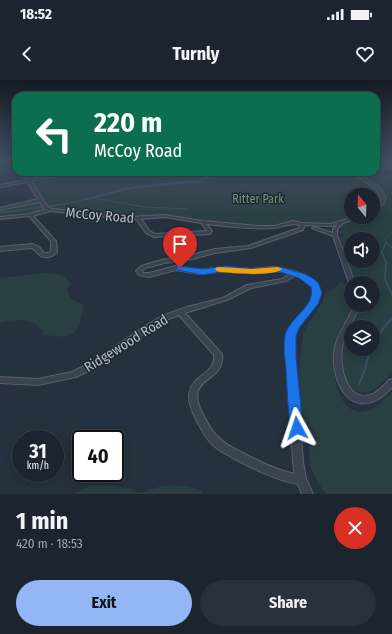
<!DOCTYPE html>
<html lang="en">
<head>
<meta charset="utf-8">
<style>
  :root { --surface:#1c252f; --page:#29313b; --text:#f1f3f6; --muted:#a0a5aa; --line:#3a424b; --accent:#92b7f4 }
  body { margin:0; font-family:"Fira Sans Condensed",sans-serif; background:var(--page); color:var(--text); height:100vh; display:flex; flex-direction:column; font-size:15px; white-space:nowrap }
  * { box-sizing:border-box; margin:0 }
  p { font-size:13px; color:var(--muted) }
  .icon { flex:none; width:22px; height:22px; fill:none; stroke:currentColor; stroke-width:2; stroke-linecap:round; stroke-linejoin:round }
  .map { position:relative; height:414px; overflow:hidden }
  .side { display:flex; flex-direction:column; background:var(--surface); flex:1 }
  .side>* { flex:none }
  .banner { position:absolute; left:12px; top:12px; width:368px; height:84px; border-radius:12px; box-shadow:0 2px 10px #0003,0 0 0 1px var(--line); background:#0b6e4f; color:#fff; overflow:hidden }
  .needle { width:26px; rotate:341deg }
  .buttons { position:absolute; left:344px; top:108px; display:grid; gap:8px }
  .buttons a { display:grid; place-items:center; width:36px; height:36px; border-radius:50%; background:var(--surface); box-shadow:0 2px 10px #0003,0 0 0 1px var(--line); font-size:20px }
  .speed { position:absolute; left:12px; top:350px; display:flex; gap:8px; font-size:20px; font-weight:700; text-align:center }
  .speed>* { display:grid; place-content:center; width:52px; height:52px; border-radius:50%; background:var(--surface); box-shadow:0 2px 10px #0003,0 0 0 1px var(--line); line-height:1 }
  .speed small { font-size:10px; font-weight:400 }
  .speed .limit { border:2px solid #111; border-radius:6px; background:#fff; color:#111 }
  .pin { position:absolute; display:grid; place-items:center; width:34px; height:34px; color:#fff; margin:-41px -17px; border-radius:50% 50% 50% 0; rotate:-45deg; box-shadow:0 0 4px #0007 }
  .pin .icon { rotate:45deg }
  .me { position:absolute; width:44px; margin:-22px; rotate:355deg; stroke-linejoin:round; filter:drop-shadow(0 0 3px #0008) }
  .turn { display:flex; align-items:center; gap:14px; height:84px; padding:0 16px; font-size:18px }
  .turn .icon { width:52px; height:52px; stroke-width:2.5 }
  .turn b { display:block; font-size:28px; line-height:34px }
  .round { display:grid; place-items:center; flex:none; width:42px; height:42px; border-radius:21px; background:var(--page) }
  .summary { display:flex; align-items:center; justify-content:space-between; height:68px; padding:0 16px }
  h1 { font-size:24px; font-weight:700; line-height:30px }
  .primary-button { display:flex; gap:8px; margin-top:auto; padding:8px 16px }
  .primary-button a { flex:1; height:46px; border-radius:24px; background:var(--accent); color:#111; font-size:16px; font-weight:700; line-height:46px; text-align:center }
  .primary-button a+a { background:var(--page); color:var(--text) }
  .status { display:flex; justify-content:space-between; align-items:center; height:28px; padding:0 20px; background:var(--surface); direction:ltr }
  .status svg { height:11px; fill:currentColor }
  header { display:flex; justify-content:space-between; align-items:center; height:52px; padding:0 16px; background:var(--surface); font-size:18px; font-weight:700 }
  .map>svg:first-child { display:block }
  .green { fill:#293f41; fill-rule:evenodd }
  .water { fill:#3d4e67 }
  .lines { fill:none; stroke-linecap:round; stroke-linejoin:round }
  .stream-far2 { stroke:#3d4e67; stroke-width:1 }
  .stream-far1 { stroke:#3d4e67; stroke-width:1.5 }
  .stream { stroke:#3d4e67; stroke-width:2 }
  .minor-casing { stroke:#58616d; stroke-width:2 }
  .minor { fill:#3a434f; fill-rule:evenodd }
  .route { fill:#1a73e8; stroke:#114b97 }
  .slow { fill:#f59e0b }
  .labels { text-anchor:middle; stroke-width:3; stroke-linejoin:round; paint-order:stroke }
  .far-park-label { font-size:12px; fill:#6f9a79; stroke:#1f2835 }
  .street-label { font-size:14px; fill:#b7beca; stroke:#1f2835 }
</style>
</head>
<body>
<div class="status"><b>18:52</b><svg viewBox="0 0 49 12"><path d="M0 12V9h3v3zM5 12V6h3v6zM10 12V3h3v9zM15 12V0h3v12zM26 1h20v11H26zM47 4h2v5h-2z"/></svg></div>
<header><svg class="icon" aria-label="back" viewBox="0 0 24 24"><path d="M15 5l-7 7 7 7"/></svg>Turnly<svg class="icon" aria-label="heart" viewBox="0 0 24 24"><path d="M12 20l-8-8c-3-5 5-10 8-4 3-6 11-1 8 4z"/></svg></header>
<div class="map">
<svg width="392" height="414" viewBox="0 0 392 414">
  <rect width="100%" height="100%" fill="#26313f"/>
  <path class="green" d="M 376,89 L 392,94 L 392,294 C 377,306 374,316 353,311 C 336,290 339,270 351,248 L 351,269 L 373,269 L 373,247 L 352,247 L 357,236 L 359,225 L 373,225 L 373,203 L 356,203 C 349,187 345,172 337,157 L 343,157 L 343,155 L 337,153 L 339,148 L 341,151 L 345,149 L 340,148 L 332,143 L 312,144 L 294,141 L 261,147 L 201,141 L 163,135 L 126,137 L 53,130 C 47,126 39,109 33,101 L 76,92 L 376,92 ZM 351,115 L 373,115 L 373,137 L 351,137 ZM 351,159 L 373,159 L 373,181 L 351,181 Z
    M 36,122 L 39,123 L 44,130 L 0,138 L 0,130 Z
    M 45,193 C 56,193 65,194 71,205 L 67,209 C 68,219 76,221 84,225 L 79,246 L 74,253 L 66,257 L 44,255 C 37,236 16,239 0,243 L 0,198 Z
    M 339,203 L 343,203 L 349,206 C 359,235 334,251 333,278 C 333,299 341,345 373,328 C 380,325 386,317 392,313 L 392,414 L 326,414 L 319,404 L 310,386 L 308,356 L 303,343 L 298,299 L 303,255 L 307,246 L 322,223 L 325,214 L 336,207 Z
    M 91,405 L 103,405 L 135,409 L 137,413 C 146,412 151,409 159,407 C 172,404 189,406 201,410 L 202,414 L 74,414 Z"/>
  <path class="water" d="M 211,92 L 216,92 L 214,96 L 201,102 L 135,108 L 74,123 L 0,134 L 0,132 L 73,122 L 129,107 L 200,99 L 207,96 Z"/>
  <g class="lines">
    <path class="stream-far2" d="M 95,118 L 144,127 L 188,129
      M 386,163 L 392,168
      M 382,172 L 386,162 L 385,158 L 392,152"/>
    <path class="stream-far1" d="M 381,171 L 386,182 L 385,199 L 392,215"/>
    <path class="stream" d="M 373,261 L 392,238
      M 359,304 L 365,289 L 370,269"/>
    <defs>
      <path id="minor" d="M 0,82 L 4,82 L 0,83 Z
        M 376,84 L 392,88 L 392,90 L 376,86 Z
        M 21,92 L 25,92 L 29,99 L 67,92 L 74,92 L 31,101 L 48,127 L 52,129 L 128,137 L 165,135 L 202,141 L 258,146 L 274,146 L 293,141 L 302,143 L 331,144 L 353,137 L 360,137 L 343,143 L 337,149 L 337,155 L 355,203 L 351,203 L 351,205 L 349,203 L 333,156 L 312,148 L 314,147 L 333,153 L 333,149 L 337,145 L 331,146 L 305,145 L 303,150 L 251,168 L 215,173 L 192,179 L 165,183 L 145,188 L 142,191 L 143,193 L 149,193 L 176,186 L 199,190 L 226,187 L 252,189 L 275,187 L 294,191 L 304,195 L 316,203 L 320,213 L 315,225 L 297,248 L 294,263 L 303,382 L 306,399 L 313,414 L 302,414 L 298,404 C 275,400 254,389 233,378 C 226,374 219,371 213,365 C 205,358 200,347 195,337 C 191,329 187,319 190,311 C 194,294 216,294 214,275 L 179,235 L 166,240 L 149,250 L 100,285 L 76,297 L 38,305 L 0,303 L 0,297 L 38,299 L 72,292 L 94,281 L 145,246 L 162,236 L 187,227 L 223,218 L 247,205 L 282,199 L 288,195 L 289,193 L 275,191 L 252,193 L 226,191 L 199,194 L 176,190 L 149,197 L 139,195 L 136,191 L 141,186 L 162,180 L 192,175 L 215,169 L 248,166 L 299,148 L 301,146 L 300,145 C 288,142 283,148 272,148 C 251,150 228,146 206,144 L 212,151 L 210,154 L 154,157 L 146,153 L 136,139 L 128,139 L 50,131 L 33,136 L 56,161 L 57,172 C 53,176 47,179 41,176 C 37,174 36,169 31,168 L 0,171 L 0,167 L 32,164 L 39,167 L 44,173 L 49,173 L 51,171 L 51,161 L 29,136 L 0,139 L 0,137 L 30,134 L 46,129 L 44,129 L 40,122 L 0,130 L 0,128 L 38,119 L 27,102 L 0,107 L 0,105 L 26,100 ZM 165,137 L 201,143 L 207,151 L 155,154 L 150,151 L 141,139 ZM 294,195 C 332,209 306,226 292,245 C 289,250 288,257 286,263 L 293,382 L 295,394 C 276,390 258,381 241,372 C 233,368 224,364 218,357 C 211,351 207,342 203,334 C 199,328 196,318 198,311 C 203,296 224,298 222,274 L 185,233 L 227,220 L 251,208 L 286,201 L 293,197 Z
        M 346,92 C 357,92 382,105 385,117 C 386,119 385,121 384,123 L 373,130 L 373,127 L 381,122 C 381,105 358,99 346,92 Z
        M 354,225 L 360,225 C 355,240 344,252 342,268 C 339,285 346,322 370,315 C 378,313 384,305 389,300 L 392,299 L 392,307 C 388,311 384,316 378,319 C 345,338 329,292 335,267 C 338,252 349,240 354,225 Z"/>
    </defs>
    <use href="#minor" class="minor-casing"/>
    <use href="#minor" class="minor"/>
  </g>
  <linearGradient id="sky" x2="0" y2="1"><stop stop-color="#151b23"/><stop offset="0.59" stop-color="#414e63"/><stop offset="1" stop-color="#414e63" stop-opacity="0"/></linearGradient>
  <rect width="392" height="140" fill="url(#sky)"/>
  <path class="route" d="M 177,186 L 203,189 L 226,186 L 252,189 L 280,187 L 305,194 L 314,199 L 319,204 L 322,213 L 318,224 L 299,248 L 296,256 L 296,277 L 303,348 L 301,352 L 297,354 L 292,352 L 290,348 C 288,328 287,309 286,290 C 285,279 283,266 285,256 C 289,237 316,227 311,207 L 299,198 L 280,192 L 252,194 L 226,191 L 203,195 L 177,190 L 176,188 Z"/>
  <path class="slow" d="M 217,187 L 252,189 L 278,187 L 282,189 C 274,197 232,193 220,192 L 217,191 L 215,189 Z"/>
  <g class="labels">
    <g class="far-park-label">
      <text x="258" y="123">Ritter Park</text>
    </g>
    <g class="street-label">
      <text transform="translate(100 135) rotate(5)" y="5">McCoy Road</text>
      <text transform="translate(126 263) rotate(-32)" y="5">Ridgewood Road</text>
    </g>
  </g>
</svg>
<div class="buttons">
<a><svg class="needle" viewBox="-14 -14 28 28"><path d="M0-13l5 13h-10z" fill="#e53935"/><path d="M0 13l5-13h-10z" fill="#a0a5aa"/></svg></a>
<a><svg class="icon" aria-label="sound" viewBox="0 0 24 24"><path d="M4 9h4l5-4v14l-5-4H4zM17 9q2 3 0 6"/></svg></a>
<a><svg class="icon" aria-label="search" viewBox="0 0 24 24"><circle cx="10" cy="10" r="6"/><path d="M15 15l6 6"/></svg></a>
<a><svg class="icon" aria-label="layers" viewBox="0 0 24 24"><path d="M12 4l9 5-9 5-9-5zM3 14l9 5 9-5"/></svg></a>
</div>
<div class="speed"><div>31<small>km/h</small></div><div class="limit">40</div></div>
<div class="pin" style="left:180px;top:188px;background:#d93025"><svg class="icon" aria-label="arrive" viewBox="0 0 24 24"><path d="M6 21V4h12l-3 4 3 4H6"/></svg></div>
<svg class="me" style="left:297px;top:348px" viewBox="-20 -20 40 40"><path d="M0-17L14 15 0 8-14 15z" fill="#1a73e8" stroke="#fff" stroke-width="4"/></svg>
<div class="banner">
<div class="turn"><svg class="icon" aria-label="left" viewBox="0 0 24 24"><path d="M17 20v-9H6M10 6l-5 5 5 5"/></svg><div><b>220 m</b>McCoy Road</div></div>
</div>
</div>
<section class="side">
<div class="summary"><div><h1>1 min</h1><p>420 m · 18:53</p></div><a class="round" style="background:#d93025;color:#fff"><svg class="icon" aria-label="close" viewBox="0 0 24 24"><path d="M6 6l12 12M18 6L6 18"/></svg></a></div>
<div class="primary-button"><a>Exit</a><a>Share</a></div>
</section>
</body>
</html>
